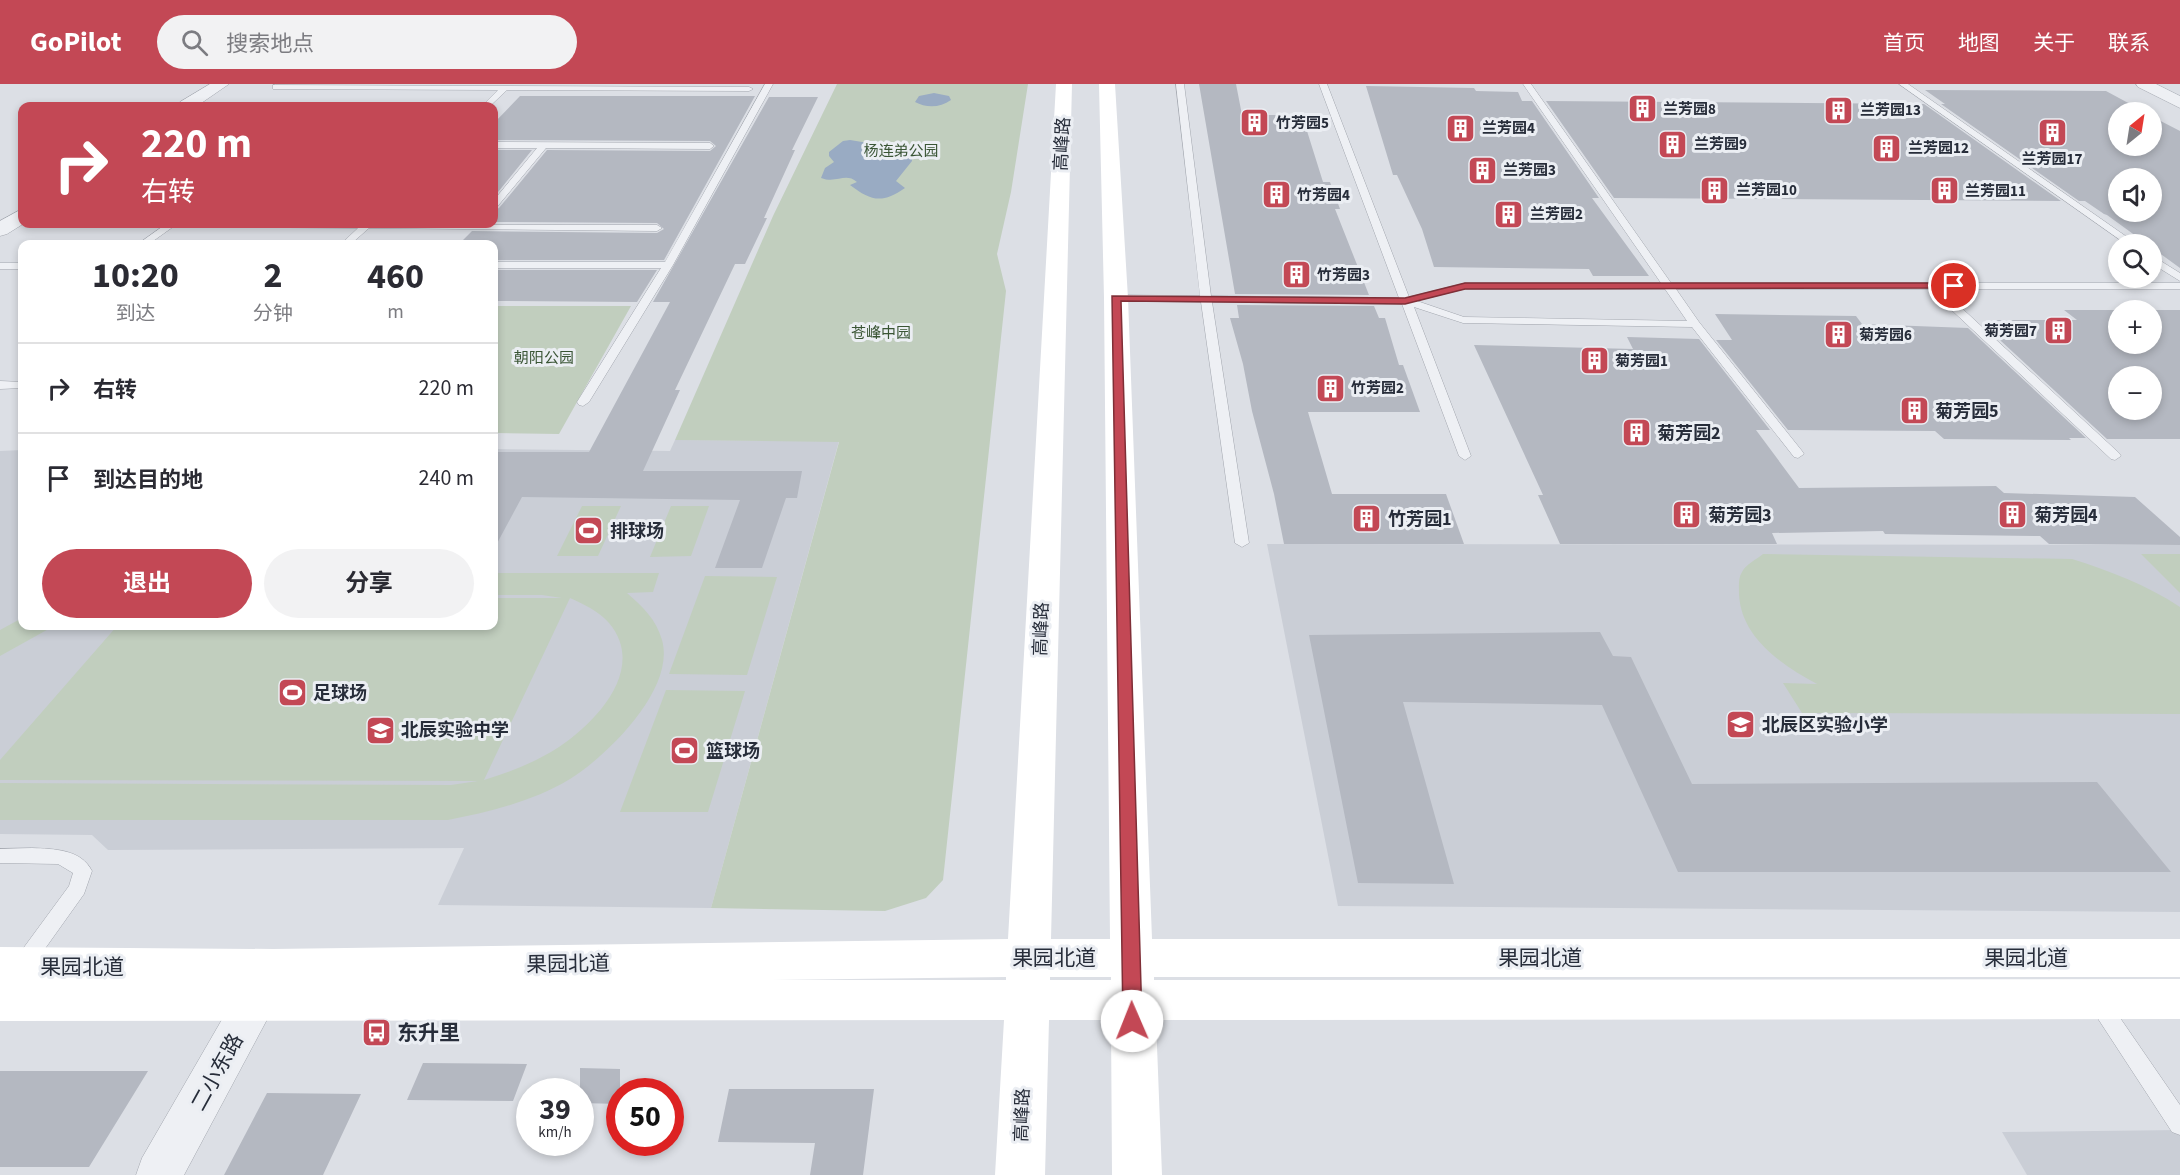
<!DOCTYPE html>
<html lang="zh">
<head>
<meta charset="utf-8">
<style>
  :root { --surface:#fff; --page:#f2f2f3; --text:#2b2b33; --muted:#7c7c81; --line:#e1e1e2; --accent:#c34855 }
  body { margin:0; font-family:"Source Sans 3","Noto Sans SC",sans-serif; background:var(--page); color:var(--text); height:100vh; display:flex; flex-direction:column; font-size:22px; white-space:nowrap }
  * { box-sizing:border-box; margin:0 }
  p { font-size:20px; color:var(--muted) }
  .icon { flex:none; width:33px; height:33px; fill:none; stroke:currentColor; stroke-width:2; stroke-linecap:round; stroke-linejoin:round }
  .map { position:relative; flex:1; overflow:hidden }
  .side { position:absolute; left:18px; top:156px; width:480px; height:390px; display:flex; flex-direction:column; background:var(--surface); border-radius:12px; box-shadow:0 3px 9px #0003 }
  .side>* { flex:none }
  .guide { position:absolute; left:18px; top:18px; width:480px; height:126px; border-radius:12px; box-shadow:0 3px 9px #0003; background:#c34855; color:#fff; overflow:hidden }
  .needle { width:39px; rotate:30deg }
  .controls { position:absolute; left:2108px; top:18px; display:grid; gap:12px }
  .controls a { display:grid; place-items:center; width:54px; height:54px; border-radius:50%; background:var(--surface); box-shadow:0 3px 9px #0003; font-size:30px }
  .speed { position:absolute; left:516px; top:994px; display:flex; gap:12px; font-size:30px; font-weight:700; text-align:center }
  .speed>* { display:grid; place-content:center; width:78px; height:78px; border-radius:50%; background:var(--surface); box-shadow:0 3px 9px #0003; line-height:1 }
  .speed small { font-size:15px; font-weight:400 }
  .speed .limit { border:9px solid #d22; background:#fff; color:#111 }
  .pin { position:absolute; display:grid; place-items:center; width:51px; height:51px; color:#fff; margin:-26px; border:3px solid #fff; border-radius:50%; box-shadow:0 2px 6px #0007 }
  .me { position:absolute; width:66px; margin:-33px; rotate:359deg; stroke-linejoin:round; filter:drop-shadow(0 0 4px #0008) }
  .turn { display:flex; align-items:center; gap:21px; height:126px; padding:0 24px; font-size:27px }
  .turn .icon { width:78px; height:78px; stroke-width:2.5 }
  .turn b { display:block; font-size:42px; line-height:51px }
  .eta { display:flex; justify-content:space-evenly; align-items:center; height:102px; text-align:center }
  .eta b { font-size:36px; font-weight:700; line-height:42px }
  .button { display:flex; gap:12px; margin-top:auto; padding:12px 24px }
  .button a { flex:1; height:69px; border-radius:36px; background:var(--accent); color:#fff; font-size:24px; font-weight:700; line-height:69px; text-align:center }
  .button a+a { background:var(--page); color:var(--text) }
  ul { padding:0; list-style:none }
  li { display:flex; align-items:center; gap:18px; height:90px; padding:0 24px; border-top:2px solid var(--line) }
  li div { flex:1 }
  li b { display:block; font-size:22px }
  li em { font-style:normal }
  header { display:flex; align-items:center; gap:36px; box-sizing:border-box; height:84px; padding:0 30px; background:var(--accent); color:#fff }
  header strong { font-size:28px }
  nav { display:flex; gap:33px; margin-inline-start:auto; font-size:21px }
  .search { width:420px; height:54px; background:var(--page); display:flex; align-items:center; gap:15px; box-sizing:border-box; padding:0 21px; border-radius:33px; color:var(--muted); font-size:22px }
  .map>svg:first-child { display:block }
  .built { fill:#caced6 }
  .green { fill:#c1cebe; fill-rule:evenodd }
  .water { fill:#99abc3 }
  .building { fill:#b4b8c1; fill-rule:evenodd }
  .lines { fill:none; stroke-linecap:round; stroke-linejoin:round }
  .lane-casing { stroke:#a2a6ae; stroke-width:1 }
  .street-casing { stroke:#a2a6ae; stroke-width:1 }
  .lane { fill:#eef0f4; fill-rule:evenodd }
  .street { fill:#eef0f4; fill-rule:evenodd }
  .secondary { fill:#fff; fill-rule:evenodd }
  .route { fill:#c34855; stroke:#7f2f37; stroke-width:1.5 }
  .labels { text-anchor:middle; stroke-width:6; stroke-linejoin:round; paint-order:stroke }
  .far-poi-label { font-size:15px; font-weight:bold; fill:#272d3a; stroke:#ebeef3; text-anchor:start }
  .far-park-label { font-size:15px; fill:#3a5535; stroke:#ebeef3 }
  .street-label { font-size:18px; fill:#272d3a; stroke:#ebeef3 }
  .poi-label { font-size:18px; font-weight:bold; fill:#272d3a; stroke:#ebeef3; text-anchor:start }
  .near-street-label { font-size:21px; fill:#272d3a; stroke:#ebeef3 }
  .near-poi-label { font-size:21px; font-weight:bold; fill:#272d3a; stroke:#ebeef3; text-anchor:start }
</style>
</head>
<body>
<header>
<strong>GoPilot</strong>
<div class="search"><svg class="icon" aria-label="search" viewBox="0 0 24 24"><circle cx="10" cy="10" r="6"/><path d="M15 15l6 6"/></svg>搜索地点</div>
<nav><a>首页</a><a>地图</a><a>关于</a><a>联系</a></nav>
</header>
<div class="map">
<svg width="2180" height="1091" viewBox="0 0 2180 1091">
  <rect width="100%" height="100%" fill="#dcdfe5"/>
  <path class="built" d="M 675,356 L 839,357 L 711,824 L 438,821 L 464,764 L 108,766 L 92,751 L 0,750 L 0,367 L 22,366 L 22,542 L 494,542 L 494,365 L 670,367 Z
    M 1267,460 L 2180,461 L 2180,828 L 1338,822 Z
    M 2180,1046 L 2180,1091 L 2027,1091 L 2002,1048 Z"/>
  <path class="green" d="M 837,0 L 1028,0 L 1011,108 L 997,170 L 1006,207 L 943,796 L 926,814 L 885,827 L 711,824 L 839,358 L 675,356 L 773,132 Z
    M 494,222 L 631,222 L 559,350 L 494,349 Z
    M 582,422 L 621,422 L 598,472 L 557,472 Z
    M 671,422 L 709,422 L 691,472 L 650,473 Z
    M 1763,470 L 2072,475 C 2110,487 2147,501 2180,523 L 2180,630 L 1802,629 L 1783,599 L 1817,600 C 1782,581 1741,554 1739,510 C 1739,503 1738,494 1742,488 C 1745,481 1757,475 1763,470 Z
    M 2141,470 L 2180,470 L 2180,509 Z
    M 494,489 L 659,489 L 653,508 L 627,509 C 643,523 656,535 662,556 C 676,605 607,672 570,695 C 534,717 489,728 448,736 L 0,736 L 0,699 L 451,701 L 478,697 L 0,696 L 0,676 L 117,542 L 494,542 L 494,514 L 562,514 L 542,511 L 494,511 ZM 570,514 C 583,520 599,527 609,539 C 647,584 597,638 559,663 C 536,678 510,688 484,696 Z
    M 705,492 L 777,493 L 747,591 L 669,590 Z
    M 22,534 L 22,542 L 54,542 L 0,572 L 0,546 Z
    M 666,606 L 745,607 L 708,728 L 620,728 Z"/>
  <path class="water" d="M 934,9 L 949,12 L 951,16 C 940,24 926,24 915,18 L 919,12 Z
    M 850,56 L 911,66 L 912,77 L 896,97 L 905,104 C 882,120 871,117 850,101 L 857,98 C 845,88 837,100 821,94 L 825,84 L 834,78 L 829,72 L 829,68 L 843,57 Z"/>
  <path class="building" d="M 1199,0 L 1236,0 L 1242,31 L 1302,31 L 1323,98 L 1330,98 L 1340,125 L 1335,125 L 1369,211 L 1235,210 Z
    M 1366,2 L 1474,4 L 1476,7 L 1518,8 L 1522,17 L 1532,17 L 1599,114 L 1592,114 L 1649,192 L 1593,192 L 1589,185 L 1434,183 L 1422,145 L 1397,91 L 1393,91 Z
    M 1925,6 L 2106,7 L 2145,28 L 2118,28 L 2118,62 L 2151,62 L 2151,32 L 2180,47 L 2180,184 L 2107,131 L 2104,130 L 2085,117 L 2079,117 L 1941,20 L 1945,20 ZM 2118,94 L 2151,94 L 2151,128 L 2118,128 Z
    M 520,12 L 755,12 L 664,176 L 494,176 L 494,160 L 459,160 L 472,147 L 657,149 L 664,145 L 657,139 L 494,138 L 494,126 L 499,124 L 547,66 L 710,67 L 716,62 L 710,57 L 494,56 L 494,39 Z
    M 769,13 L 818,13 L 792,66 L 795,66 L 764,134 L 767,134 L 745,180 L 735,180 L 675,306 L 680,306 L 643,387 L 802,387 L 797,414 L 786,414 L 762,484 L 715,484 L 740,416 L 522,413 L 494,465 L 494,368 L 589,368 L 670,218 L 653,218 Z
    M 1546,17 L 1924,20 L 2061,117 L 1614,114 Z
    M 494,66 L 532,66 L 494,113 Z
    M 494,186 L 657,186 L 637,218 L 494,217 Z
    M 1237,221 L 1374,222 L 1379,234 L 1385,234 L 1399,281 L 1403,281 L 1420,328 L 1308,328 L 1332,410 L 1446,410 L 1464,460 L 1284,460 L 1274,410 L 1252,327 L 1243,280 L 1230,234 L 1239,234 Z
    M 2064,226 L 2180,226 L 2180,355 L 2107,355 L 1988,245 L 1996,245 L 1987,236 L 2077,236 ZM 2118,226 L 2151,226 L 2151,260 L 2118,260 ZM 2118,292 L 2151,292 L 2151,326 L 2118,326 Z
    M 1715,230 L 1856,232 L 1862,240 L 1968,244 L 2086,354 L 2069,354 L 2071,356 L 1944,355 L 1935,347 L 1788,346 L 1716,256 L 1732,256 Z
    M 1627,253 L 1699,255 L 1770,346 L 1756,346 L 1799,404 L 1996,402 L 2004,409 L 2135,413 L 2180,453 L 2180,461 L 2049,460 L 2040,452 L 1885,450 L 1883,447 L 1772,449 L 1777,460 L 1560,460 L 1538,411 L 1543,411 L 1474,261 L 1633,265 Z
    M 1600,548 L 1613,572 L 1631,573 L 1692,700 L 2097,698 L 2171,788 L 1678,788 L 1602,621 L 1403,618 L 1454,800 L 1358,799 L 1309,551 Z
    M 423,979 L 527,980 L 513,1017 L 407,1016 Z
    M 580,984 L 620,985 L 620,1020 L 580,1019 Z
    M 0,987 L 148,987 L 89,1083 L 0,1083 Z
    M 729,1005 L 874,1005 L 863,1091 L 810,1091 L 815,1059 L 718,1058 Z
    M 267,1009 L 361,1010 L 323,1091 L 224,1091 Z"/>
  <g class="lines">
    <defs>
      <path id="lane" d="M 765,0 L 773,0 L 673,181 L 589,318 L 583,322 L 579,321 L 577,318 L 661,184 L 494,184 L 494,178 L 665,178 Z
        M 1176,0 L 1184,0 L 1211,212 L 1399,214 L 1319,0 L 1327,0 L 1409,213 L 1465,199 L 1661,199 L 1523,0 L 1531,0 L 1671,199 L 2180,199 L 2180,205 L 1941,205 L 2119,369 L 2121,372 L 2115,376 L 2111,375 L 1929,205 L 1676,205 L 1699,238 L 1802,367 L 1804,370 L 1798,374 L 1794,373 L 1692,243 L 1463,239 L 1414,223 L 1471,372 L 1465,376 L 1459,372 L 1402,220 L 1212,218 L 1249,459 L 1242,463 L 1235,459 L 1201,218 L 1116,217 L 1111,214 L 1116,211 L 1200,212 ZM 1465,205 L 1665,205 L 1687,237 L 1464,233 L 1417,217 Z
        M 1899,0 L 1908,0 L 2137,160 L 2126,160 Z
        M 276,1 L 749,3 L 753,5 L 749,7 L 507,6 L 490,22 L 482,22 L 498,6 L 273,5 L 273,1 Z
        M 494,58 L 710,59 L 714,62 L 710,65 L 546,64 L 497,123 L 494,124 L 494,116 L 537,64 L 494,64 Z
        M 166,140 L 177,140 L 149,160 L 138,160 Z
        M 215,140 L 657,141 L 662,144 L 657,147 L 369,144 L 351,160 L 341,160 L 358,144 L 220,143 Z
        M 2151,171 L 2180,189 L 2180,197 L 2151,179 Z
        M 0,179 L 22,179 L 22,185 L 0,185 Z
        M 0,297 L 22,298 L 22,304 L 0,305 Z
        M 32,764 C 54,765 81,765 92,787 L 84,810 L 7,918 L 0,921 L 0,896 L 69,802 L 73,789 L 58,780 L 0,779 L 0,765 Z
        M 2098,909 L 2105,912 L 2180,1021 L 2180,1051 L 2172,1048 L 2091,924 L 2088,918 L 2091,912 Z"/>
      <path id="street" d="M 210,0 L 229,0 L 197,22 L 178,22 L 180,18 Z
        M 2136,0 L 2156,0 L 2180,12 L 2180,24 L 2138,3 Z
        M 22,125 L 23,140 L 7,150 L 0,152 L 0,137 Z
        M 265,881 L 280,887 L 286,900 L 184,1091 L 136,1091 L 142,1074 L 250,887 Z"/>
    </defs>
    <use href="#lane" class="lane-casing"/>
    <use href="#street" class="street-casing"/>
    <use href="#lane" class="lane"/>
    <use href="#street" class="street"/>
    <path class="secondary" d="M 1056,0 L 1072,0 L 1051,855 L 1110,855 L 1104,214 L 1099,0 L 1115,0 L 1128,214 L 1152,855 L 2180,855 L 2180,893 L 1154,893 L 1154,896 L 2180,895 L 2180,935 L 1156,936 L 1162,1091 L 1112,1091 L 1111,936 L 1049,936 L 1045,1091 L 995,1091 L 1004,936 L 0,937 L 0,863 L 273,865 L 1008,855 ZM 1006,893 L 1006,896 L 772,896 ZM 1050,893 L 1111,893 L 1111,896 L 1050,896 Z"/>
  </g>
  <path class="route" d="M 1954,199 L 1958,200 L 1958,204 L 1465,205 L 1405,220 L 1121,217 L 1142,937 L 1139,943 L 1132,946 L 1126,943 L 1123,937 L 1112,212 L 1405,214 L 1465,199 Z"/>
  <defs>
    <symbol id="building-square" viewBox="-11 -11 22 22"><rect x="-9" y="-9" width="18" height="18" rx="4" fill="#c34855" stroke="#ebeef3"/><path d="M-4-6H4V6H1V3H-1V6H-4ZM-2.5-4.3h1.7v1.8h-1.7ZM.8-4.3h1.7v1.8H.8ZM-2.5-1h1.7V.8h-1.7ZM.8-1h1.7V.8H.8Z" fill="#fff"/></symbol>
    <symbol id="stadium-square" viewBox="-11 -11 22 22"><rect x="-9" y="-9" width="18" height="18" rx="4" fill="#c34855" stroke="#ebeef3"/><path d="M0-5a6.5 5 0 1 0 0 10a6.5 5 0 1 0 0-10ZM-3.5-1.8h7v3.6h-7Z" fill="#fff"/></symbol>
    <symbol id="school-square" viewBox="-11 -11 22 22"><rect x="-9" y="-9" width="18" height="18" rx="4" fill="#c34855" stroke="#ebeef3"/><path d="M0-5L7-2L0 1L-7-2ZM-4 1L0 2.5L4 1V4Q0 6-4 4Z" fill="#fff"/></symbol>
    <symbol id="bus-square" viewBox="-11 -11 22 22"><rect x="-9" y="-9" width="18" height="18" rx="4" fill="#c34855" stroke="#ebeef3"/><path d="M-5-6H5V4H4V6H2V4H-2V6H-4V4H-5ZM-3.5-4V0h7V-4ZM-3.5 1.2v1.5H-2V1.2ZM2 1.2v1.5H3.5V1.2Z" fill="#fff"/></symbol>
  </defs>
  <g fill-rule="evenodd">
    <use href="#building-square" x="1626" y="8" width="33" height="33"/>
    <use href="#building-square" x="1822" y="10" width="33" height="33"/>
    <use href="#building-square" x="1238" y="22" width="33" height="33"/>
    <use href="#building-square" x="1444" y="28" width="33" height="33"/>
    <use href="#building-square" x="2036" y="32" width="33" height="33"/>
    <use href="#building-square" x="1656" y="44" width="33" height="33"/>
    <use href="#building-square" x="1870" y="48" width="33" height="33"/>
    <use href="#building-square" x="1466" y="70" width="33" height="33"/>
    <use href="#building-square" x="1698" y="90" width="33" height="33"/>
    <use href="#building-square" x="1928" y="90" width="33" height="33"/>
    <use href="#building-square" x="1260" y="94" width="33" height="33"/>
    <use href="#building-square" x="1492" y="114" width="33" height="33"/>
    <use href="#building-square" x="1280" y="174" width="33" height="33"/>
    <use href="#building-square" x="2042" y="230" width="33" height="33"/>
    <use href="#building-square" x="1822" y="234" width="33" height="33"/>
    <use href="#building-square" x="1578" y="260" width="33" height="33"/>
    <use href="#building-square" x="1314" y="288" width="33" height="33"/>
    <use href="#building-square" x="1898" y="310" width="33" height="33"/>
    <use href="#building-square" x="1620" y="332" width="33" height="33"/>
    <use href="#building-square" x="1670" y="414" width="33" height="33"/>
    <use href="#building-square" x="1996" y="414" width="33" height="33"/>
    <use href="#building-square" x="1350" y="418" width="33" height="33"/>
    <use href="#stadium-square" x="572" y="430" width="33" height="33"/>
    <use href="#stadium-square" x="276" y="592" width="33" height="33"/>
    <use href="#school-square" x="1724" y="624" width="33" height="33"/>
    <use href="#school-square" x="364" y="630" width="33" height="33"/>
    <use href="#stadium-square" x="668" y="650" width="33" height="33"/>
    <use href="#bus-square" x="360" y="932" width="33" height="33"/>
  </g>
  <g class="labels">
    <g class="far-poi-label">
      <text x="1663" y="30">兰芳园8</text>
      <text x="1860" y="31">兰芳园13</text>
      <text x="1276" y="44">竹芳园5</text>
      <text x="1482" y="49">兰芳园4</text>
      <text x="1694" y="65">兰芳园9</text>
      <text x="1908" y="69">兰芳园12</text>
      <text x="2052" y="80" text-anchor="middle">兰芳园17</text>
      <text x="1503" y="91">兰芳园3</text>
      <text x="1736" y="111">兰芳园10</text>
      <text x="1965" y="112">兰芳园11</text>
      <text x="1297" y="116">竹芳园4</text>
      <text x="1530" y="135">兰芳园2</text>
      <text x="1317" y="196">竹芳园3</text>
      <text x="2037" y="252" text-anchor="end">菊芳园7</text>
      <text x="1859" y="256">菊芳园6</text>
      <text x="1615" y="282">菊芳园1</text>
      <text x="1351" y="309">竹芳园2</text>
    </g>
    <g class="far-park-label">
      <text x="901" y="72">杨连弟公园</text>
      <text x="881" y="254">苍峰中园</text>
      <text x="544" y="279">朝阳公园</text>
    </g>
    <g class="street-label">
      <text transform="translate(1062 60) rotate(-87)" y="6">高峰路</text>
      <text transform="translate(1041 545) rotate(-88)" y="6">高峰路</text>
      <text transform="translate(1022 1031) rotate(-88)" y="6">高峰路</text>
    </g>
    <g class="poi-label">
      <text x="1935" y="333">菊芳园5</text>
      <text x="1657" y="355">菊芳园2</text>
      <text x="1708" y="437">菊芳园3</text>
      <text x="2034" y="437">菊芳园4</text>
      <text x="1388" y="441">竹芳园1</text>
      <text x="610" y="453">排球场</text>
      <text x="313" y="615">足球场</text>
      <text x="1762" y="647">北辰区实验小学</text>
      <text x="401" y="652">北辰实验中学</text>
      <text x="706" y="673">篮球场</text>
    </g>
    <g class="near-street-label">
      <text x="1054" y="881">果园北道</text>
      <text x="1540" y="881">果园北道</text>
      <text x="2026" y="881">果园北道</text>
      <text transform="translate(568 880) rotate(-1)" y="7">果园北道</text>
      <text x="82" y="890">果园北道</text>
      <text transform="translate(217 988) rotate(-61)" y="7">二小东路</text>
    </g>
    <g class="near-poi-label">
      <text x="397" y="956">东升里</text>
    </g>
  </g>
</svg>
<div class="controls">
<a><svg class="needle" viewBox="-14 -14 28 28"><path d="M0-13l5 13h-10z" fill="#e53935"/><path d="M0 13l5-13h-10z" fill="#7c7c81"/></svg></a>
<a><svg class="icon" aria-label="sound" viewBox="0 0 24 24"><path d="M4 9h4l5-4v14l-5-4H4zM17 9q2 3 0 6"/></svg></a>
<a><svg class="icon" aria-label="search" viewBox="0 0 24 24"><circle cx="10" cy="10" r="6"/><path d="M15 15l6 6"/></svg></a>
<a>+</a>
<a>−</a>
</div>
<div class="speed"><div>39<small>km/h</small></div><div class="limit">50</div></div>
<div class="pin" style="left:1954px;top:202px;background:#d93025"><svg class="icon" aria-label="arrive" viewBox="0 0 24 24"><path d="M6 21V4h12l-3 4 3 4H6"/></svg></div>
<svg class="me" style="left:1132px;top:937px" viewBox="-20 -20 40 40"><circle r="19" fill="#fff"/><path d="M0-13L10 11 0 6-10 11z" fill="#c34855"/></svg>
<div class="guide">
<div class="turn"><svg class="icon" aria-label="right" viewBox="0 0 24 24"><path d="M7 20v-9h11M14 6l5 5-5 5"/></svg><div><b>220 m</b>右转</div></div>
</div>
<section class="side">
<div class="eta">
<div><b>10:20</b><p>到达</p></div>
<div><b>2</b><p>分钟</p></div>
<div><b>460</b><p>m</p></div>
</div>
<ul>
<li><svg class="icon" aria-label="right" viewBox="0 0 24 24"><path d="M7 20v-9h11M14 6l5 5-5 5"/></svg><div><b>右转</b></div><em>220 m</em></li>
<li><svg class="icon" aria-label="arrive" viewBox="0 0 24 24"><path d="M6 21V4h12l-3 4 3 4H6"/></svg><div><b>到达目的地</b></div><em>240 m</em></li>
</ul>
<div class="button"><a>退出</a><a>分享</a></div>
</section>
</div>
</body>
</html>
